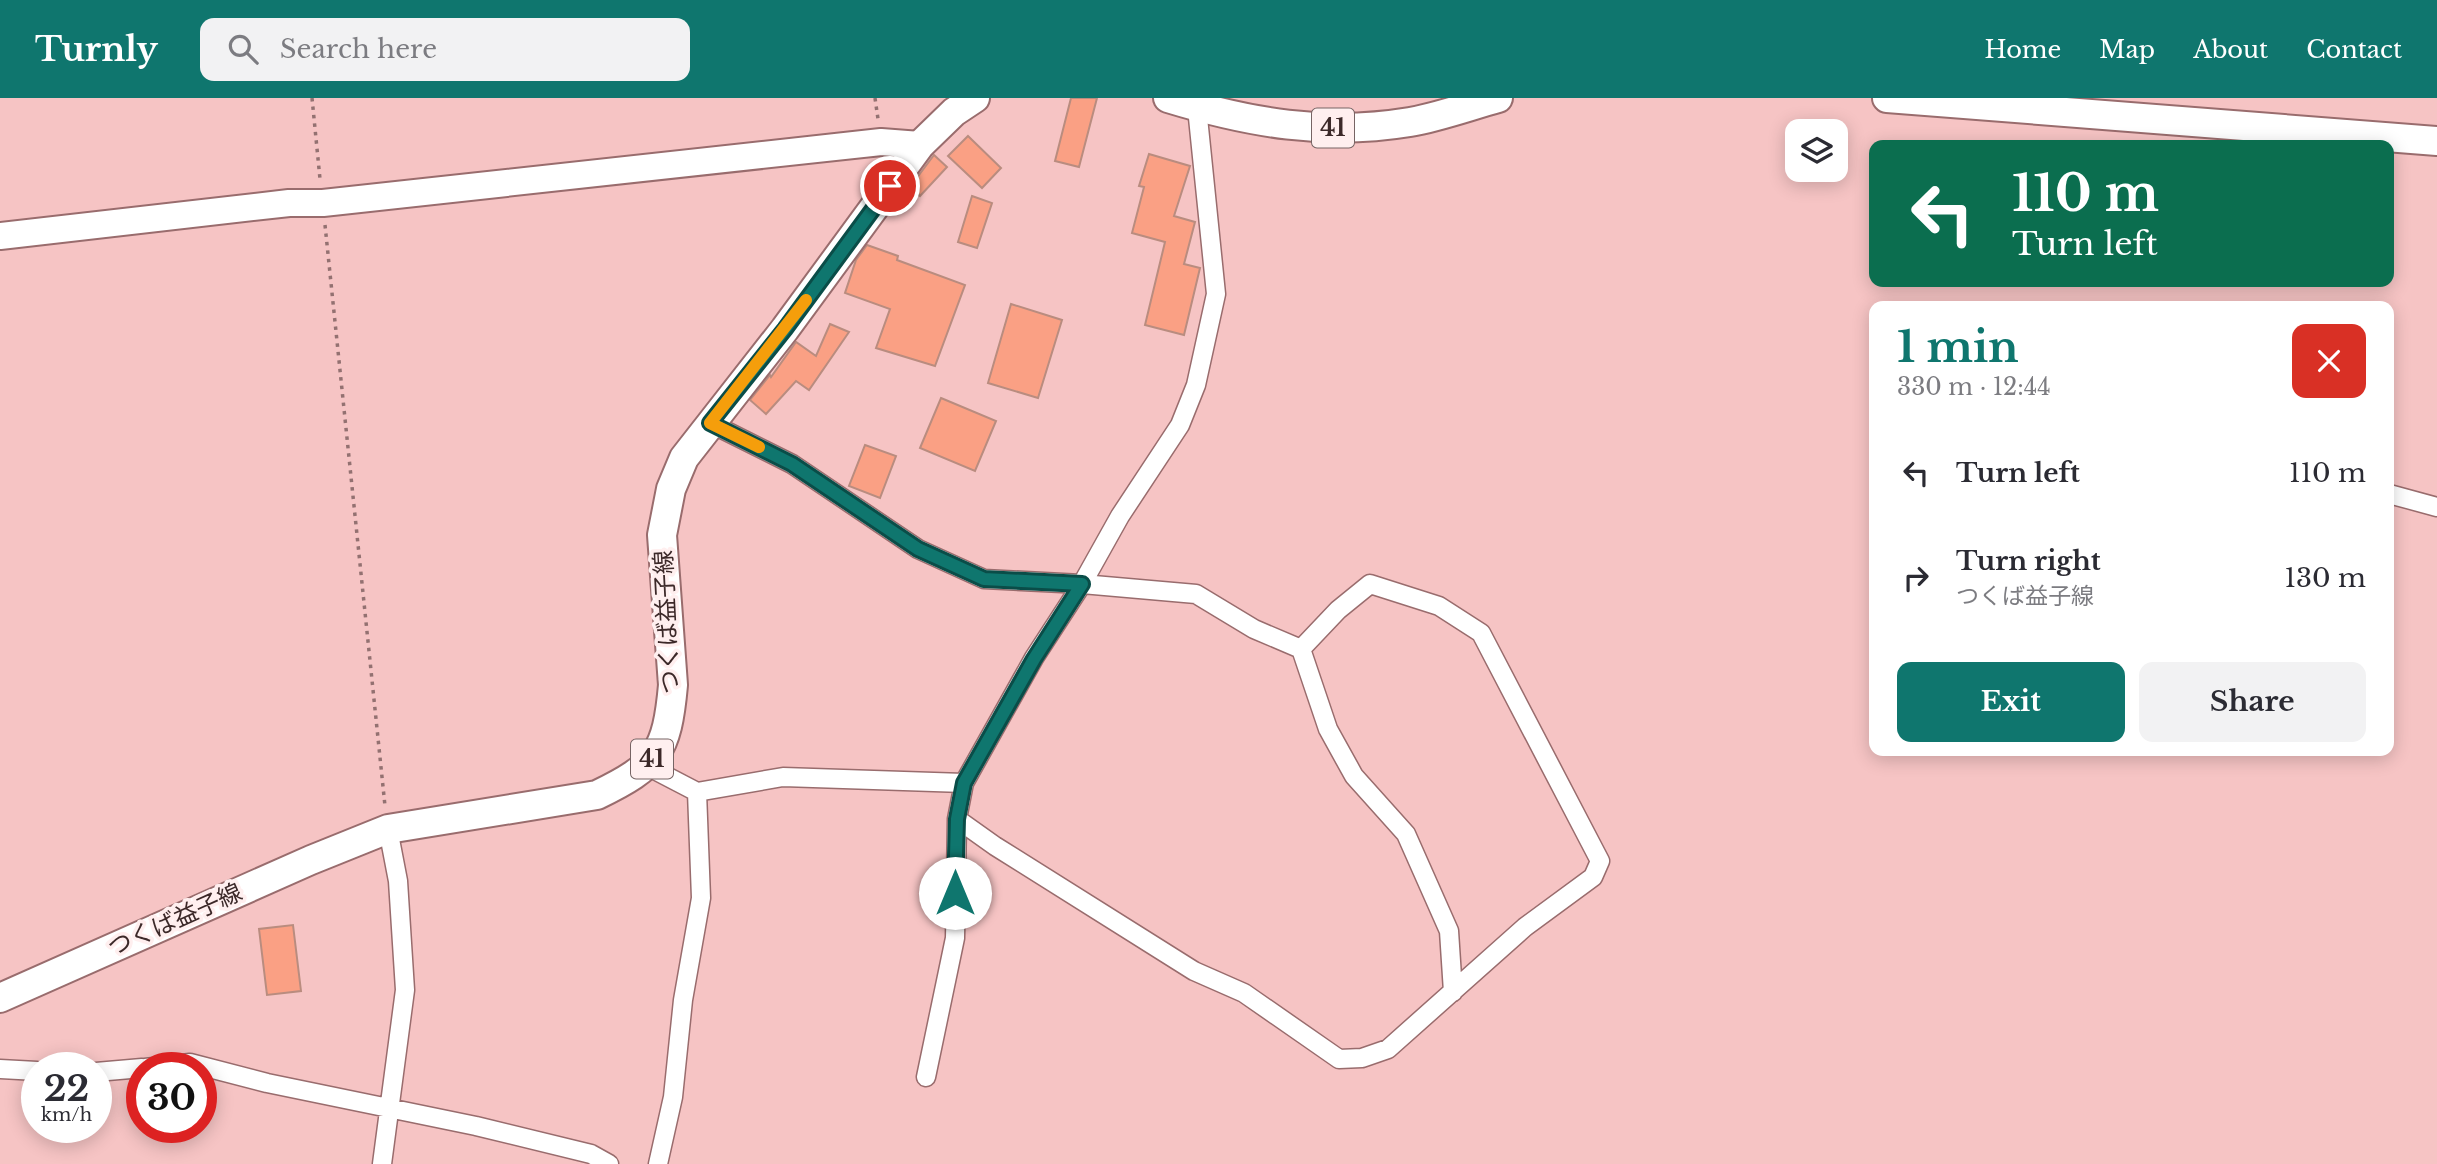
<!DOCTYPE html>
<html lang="en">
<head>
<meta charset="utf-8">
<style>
  :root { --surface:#fff; --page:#f2f2f3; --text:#2b2b33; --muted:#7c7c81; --accent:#0f766e }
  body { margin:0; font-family:"Libre Baskerville","Noto Sans JP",serif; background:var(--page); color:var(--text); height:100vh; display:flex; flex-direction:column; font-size:26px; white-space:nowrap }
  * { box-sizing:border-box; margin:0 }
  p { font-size:23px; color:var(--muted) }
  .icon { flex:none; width:38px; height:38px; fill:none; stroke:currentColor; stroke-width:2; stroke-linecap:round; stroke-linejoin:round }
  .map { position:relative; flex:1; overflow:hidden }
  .sheet { position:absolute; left:1869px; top:203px; width:525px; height:455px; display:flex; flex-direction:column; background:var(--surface); border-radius:14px; box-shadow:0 4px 18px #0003 }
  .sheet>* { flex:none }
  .banner { position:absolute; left:1869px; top:42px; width:525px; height:147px; border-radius:14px; box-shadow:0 4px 18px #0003; background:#0b6e4f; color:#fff; overflow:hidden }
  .tools { position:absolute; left:1785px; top:21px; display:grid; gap:14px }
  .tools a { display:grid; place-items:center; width:63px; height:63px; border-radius:14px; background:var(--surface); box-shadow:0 4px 18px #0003; font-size:35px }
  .speed { position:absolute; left:21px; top:954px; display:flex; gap:14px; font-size:35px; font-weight:700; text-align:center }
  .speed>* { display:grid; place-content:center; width:91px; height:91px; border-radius:50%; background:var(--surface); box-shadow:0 4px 18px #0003; line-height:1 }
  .speed small { font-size:18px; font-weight:400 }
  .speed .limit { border:10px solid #d22; background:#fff; color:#111 }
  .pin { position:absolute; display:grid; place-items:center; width:60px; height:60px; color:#fff; margin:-30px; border:4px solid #fff; border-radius:50%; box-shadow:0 2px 7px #0007 }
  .me { position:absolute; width:77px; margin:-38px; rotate:0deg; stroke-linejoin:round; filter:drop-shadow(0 0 5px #0008) }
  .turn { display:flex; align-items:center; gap:24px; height:147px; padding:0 28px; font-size:32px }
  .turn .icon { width:91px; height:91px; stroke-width:2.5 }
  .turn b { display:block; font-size:49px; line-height:60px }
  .round { display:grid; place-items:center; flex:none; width:74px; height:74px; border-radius:14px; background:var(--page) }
  .summary { display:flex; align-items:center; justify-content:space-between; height:119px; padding:0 28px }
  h1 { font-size:42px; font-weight:700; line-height:52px; color:var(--accent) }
  .primary-button { display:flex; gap:14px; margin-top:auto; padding:14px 28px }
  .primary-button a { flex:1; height:80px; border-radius:14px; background:var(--accent); color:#fff; font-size:28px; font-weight:700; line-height:80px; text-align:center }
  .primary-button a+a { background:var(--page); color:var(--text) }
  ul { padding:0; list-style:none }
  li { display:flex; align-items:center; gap:21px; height:105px; padding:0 28px }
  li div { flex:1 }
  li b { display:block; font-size:26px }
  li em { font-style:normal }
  header { display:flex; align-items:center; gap:42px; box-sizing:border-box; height:98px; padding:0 35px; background:var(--accent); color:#fff }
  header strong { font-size:33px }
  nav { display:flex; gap:38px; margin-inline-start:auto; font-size:24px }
  .search { width:490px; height:63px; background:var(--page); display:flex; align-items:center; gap:18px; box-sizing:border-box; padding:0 24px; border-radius:14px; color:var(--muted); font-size:26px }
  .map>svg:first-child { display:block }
  .building { fill:#faa084; stroke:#b98c7f; stroke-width:2 }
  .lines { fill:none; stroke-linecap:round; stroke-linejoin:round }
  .street-casing { stroke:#996c6d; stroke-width:21 }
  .secondary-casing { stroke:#996c6d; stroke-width:30 }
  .primary-casing { stroke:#996c6d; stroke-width:32 }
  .path { stroke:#937171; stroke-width:3.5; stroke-dasharray:3.5 5; stroke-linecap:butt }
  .street { stroke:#fff; stroke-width:18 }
  .secondary { stroke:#fff; stroke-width:26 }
  .primary { stroke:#fff; stroke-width:28 }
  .route-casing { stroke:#0a4d48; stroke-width:18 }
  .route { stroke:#0f766e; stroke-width:12 }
  .slow { stroke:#f59e0b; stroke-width:12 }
  .labels { text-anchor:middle; stroke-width:7; stroke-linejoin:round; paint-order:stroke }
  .shield { fill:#ffefef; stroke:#766464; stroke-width:2 }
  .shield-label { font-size:23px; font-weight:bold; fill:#3c2929 }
  .street-label { font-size:24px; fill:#3c2929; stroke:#ffefef }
</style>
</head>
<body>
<header>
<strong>Turnly</strong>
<div class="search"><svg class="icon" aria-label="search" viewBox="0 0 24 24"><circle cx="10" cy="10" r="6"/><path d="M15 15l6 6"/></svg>Search here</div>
<nav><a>Home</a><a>Map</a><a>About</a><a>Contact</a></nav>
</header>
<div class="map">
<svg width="2437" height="1066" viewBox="0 0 2437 1066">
  <rect width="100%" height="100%" fill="#f6c4c4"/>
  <path class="building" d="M 1071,0 L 1097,0 L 1079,69 L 1055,63 Z
    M 968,38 L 1001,70 L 982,90 L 948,58 Z
    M 1149,56 L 1190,68 L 1174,118 L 1195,124 L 1184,166 L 1200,170 L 1184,237 L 1145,227 L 1165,144 L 1132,135 L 1144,89 L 1139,88 Z
    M 934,57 L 947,69 L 920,98 L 910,89 Z
    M 972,98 L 992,105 L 977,150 L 958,144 Z
    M 867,147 L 898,158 L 897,162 L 965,187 L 935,268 L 876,250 L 890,211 L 845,195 L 856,162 Z
    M 1011,206 L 1062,222 L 1038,300 L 988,285 Z
    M 830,226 L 849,234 L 809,292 L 796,283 L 766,316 L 750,302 L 770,277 L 771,279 L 796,244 L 816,258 Z
    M 941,300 L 996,323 L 975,373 L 920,350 Z
    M 865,347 L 896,358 L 880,400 L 849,388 Z
    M 293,827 L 301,893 L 267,897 L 259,831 Z"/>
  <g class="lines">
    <defs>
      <path id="street" d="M 710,325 L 792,366 L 918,451 L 984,481 L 1082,486 L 1196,496 L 1254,531 L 1301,551 L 1328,631 L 1354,678 L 1406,736 L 1449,833 L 1453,894
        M 2389,396 L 2437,409
        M 647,668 L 697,694 L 783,679 L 964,685
        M 957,721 L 995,748 L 1194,873 L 1244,895 L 1339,961 L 1362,960 L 1388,951 L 1525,829 L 1593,779 L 1600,763 L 1481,535 L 1439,508 L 1370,486 L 1338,512 L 1301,551
        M 145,970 L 190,965 L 267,985 L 476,1028 L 591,1056 L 609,1066
        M 0,971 L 37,973
        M 96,974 L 142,970
        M 926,979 L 955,840 L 957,721 L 964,685 L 1034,560 L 1082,486 L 1120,418 L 1180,327 L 1196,287 L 1216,196 L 1196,0
        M 382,1066 L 405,892 L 398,783 L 388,731
        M 658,1066 L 673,999 L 683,902 L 701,800 L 697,694"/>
      <path id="secondary" d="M 0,138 L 289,105 L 323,105 L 881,44 L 920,47"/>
      <path id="primary" d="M 1168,0 C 1250,25 1325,38 1410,24 C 1439,19 1469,8 1498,0
        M 1887,0 L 2437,43
        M 0,900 L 311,762 L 388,731 L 597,697 C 657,668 667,654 673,587 L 662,437 L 671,391 L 684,360 L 785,231 L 920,47 L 954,14 L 975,0"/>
    </defs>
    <use href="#street" class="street-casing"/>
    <use href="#secondary" class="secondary-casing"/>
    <use href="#primary" class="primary-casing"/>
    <path class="path" d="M 312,0 L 320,81
      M 875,0 L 878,21
      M 325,127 L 385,708"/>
    <use href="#street" class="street"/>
    <use href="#secondary" class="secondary"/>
    <use href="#primary" class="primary"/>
  </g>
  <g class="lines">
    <defs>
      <path id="route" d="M 890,88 L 785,231 L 710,325 L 792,366 L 918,451 L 984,481 L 1082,486 L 1034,561 L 964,685 L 957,721 L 955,795"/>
    </defs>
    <use href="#route" class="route-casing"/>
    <use href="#route" class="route"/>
    <path class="slow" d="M 759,349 L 710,325 L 806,202"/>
  </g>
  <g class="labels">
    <g class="shield">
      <rect x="1312" y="10.5" width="42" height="39" rx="5"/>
      <rect x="631" y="641.5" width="42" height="39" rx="5"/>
    </g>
    <g class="shield-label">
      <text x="1333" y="38">41</text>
      <text x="652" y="669">41</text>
    </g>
    <g class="street-label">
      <text transform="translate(667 524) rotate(-93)" y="8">つくば益子線</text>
      <text transform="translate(175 822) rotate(-24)" y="8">つくば益子線</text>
    </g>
  </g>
</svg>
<div class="tools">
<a><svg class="icon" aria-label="layers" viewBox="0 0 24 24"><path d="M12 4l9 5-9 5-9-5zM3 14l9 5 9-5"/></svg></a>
</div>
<div class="speed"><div>22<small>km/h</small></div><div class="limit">30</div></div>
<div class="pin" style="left:890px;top:88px;background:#d93025"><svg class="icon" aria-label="arrive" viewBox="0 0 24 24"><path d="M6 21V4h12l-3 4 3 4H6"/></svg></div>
<svg class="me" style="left:955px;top:795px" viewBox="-20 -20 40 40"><circle r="19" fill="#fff"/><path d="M0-13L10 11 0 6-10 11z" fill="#0f766e"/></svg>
<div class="banner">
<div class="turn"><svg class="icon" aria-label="left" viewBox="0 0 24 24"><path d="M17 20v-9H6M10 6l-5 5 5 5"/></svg><div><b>110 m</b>Turn left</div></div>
</div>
<section class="sheet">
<div class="summary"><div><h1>1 min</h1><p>330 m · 12:44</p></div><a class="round" style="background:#d93025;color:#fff"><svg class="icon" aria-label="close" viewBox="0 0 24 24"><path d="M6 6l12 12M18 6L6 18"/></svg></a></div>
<ul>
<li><svg class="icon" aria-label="left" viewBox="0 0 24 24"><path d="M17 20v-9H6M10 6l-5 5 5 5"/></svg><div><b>Turn left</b></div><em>110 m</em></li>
<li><svg class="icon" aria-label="right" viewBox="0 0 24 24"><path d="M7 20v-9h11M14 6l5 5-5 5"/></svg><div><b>Turn right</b><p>つくば益子線</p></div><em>130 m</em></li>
</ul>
<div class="primary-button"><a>Exit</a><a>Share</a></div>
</section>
</div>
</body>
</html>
